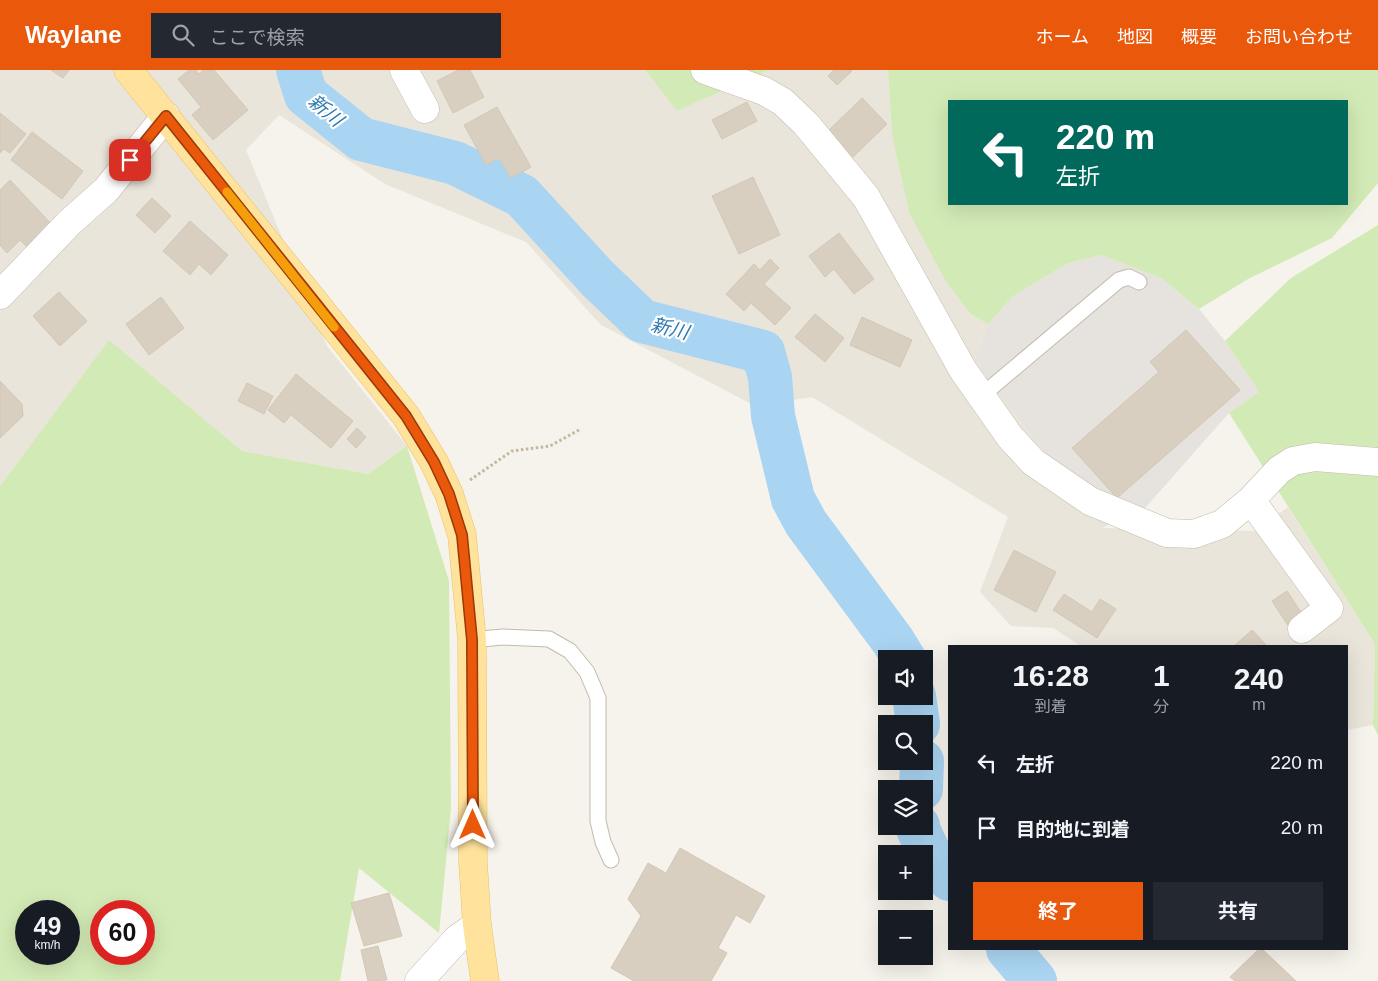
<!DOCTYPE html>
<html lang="ja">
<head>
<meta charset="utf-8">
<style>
  :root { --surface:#171b24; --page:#242831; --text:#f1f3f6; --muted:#9ea1a6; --accent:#ea580c }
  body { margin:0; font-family:Helvetica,"Noto Sans JP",sans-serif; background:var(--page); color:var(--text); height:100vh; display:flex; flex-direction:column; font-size:19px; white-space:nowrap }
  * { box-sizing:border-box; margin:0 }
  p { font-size:16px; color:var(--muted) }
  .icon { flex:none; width:28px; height:28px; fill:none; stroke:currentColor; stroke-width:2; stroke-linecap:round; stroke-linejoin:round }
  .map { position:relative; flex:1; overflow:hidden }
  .details { position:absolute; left:948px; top:575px; width:400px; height:305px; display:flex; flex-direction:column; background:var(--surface); border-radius:0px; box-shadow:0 5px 20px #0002 }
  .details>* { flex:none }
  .top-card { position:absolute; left:948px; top:30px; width:400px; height:105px; border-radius:0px; box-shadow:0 5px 20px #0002; background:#00695c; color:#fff; overflow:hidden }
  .fabs { position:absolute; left:878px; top:580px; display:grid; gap:10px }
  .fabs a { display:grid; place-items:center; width:55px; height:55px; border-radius:0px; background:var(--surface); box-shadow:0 5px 20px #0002; font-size:25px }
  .speed { position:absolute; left:15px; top:830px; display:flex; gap:10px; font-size:25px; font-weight:700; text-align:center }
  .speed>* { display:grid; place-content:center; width:65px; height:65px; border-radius:50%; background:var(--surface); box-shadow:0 5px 20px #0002; line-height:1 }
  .speed small { font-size:12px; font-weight:400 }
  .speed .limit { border:8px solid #d22; background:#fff; color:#111 }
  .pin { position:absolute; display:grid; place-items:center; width:42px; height:42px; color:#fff; margin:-21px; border-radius:10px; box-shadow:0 2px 8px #0006 }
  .me { position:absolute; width:55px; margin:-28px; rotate:0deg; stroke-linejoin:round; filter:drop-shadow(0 0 4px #0008) }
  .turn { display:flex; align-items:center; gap:18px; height:105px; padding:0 25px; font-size:22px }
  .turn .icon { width:65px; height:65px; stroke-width:2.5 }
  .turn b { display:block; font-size:35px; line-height:42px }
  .eta { display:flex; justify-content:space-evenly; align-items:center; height:85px; text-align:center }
  .eta b { font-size:30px; font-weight:700; line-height:35px }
  .cta { display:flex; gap:10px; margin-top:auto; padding:10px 25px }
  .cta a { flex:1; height:58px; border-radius:0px; background:var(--accent); color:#fff; font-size:20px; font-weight:700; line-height:58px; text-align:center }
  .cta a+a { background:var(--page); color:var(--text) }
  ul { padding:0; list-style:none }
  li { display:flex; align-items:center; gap:15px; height:65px; padding:0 25px }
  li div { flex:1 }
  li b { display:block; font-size:19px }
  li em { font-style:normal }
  header { display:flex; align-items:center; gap:30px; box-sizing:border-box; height:70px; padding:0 25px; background:var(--accent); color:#fff }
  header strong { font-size:24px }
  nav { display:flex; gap:28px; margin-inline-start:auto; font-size:18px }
  .search { width:350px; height:45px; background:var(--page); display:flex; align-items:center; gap:12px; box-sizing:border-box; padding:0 18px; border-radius:0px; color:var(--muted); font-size:19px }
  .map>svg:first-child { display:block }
  .residential { fill:#eae5da }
  .industrial { fill:#e6e2dd }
  .green { fill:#d2eab5; fill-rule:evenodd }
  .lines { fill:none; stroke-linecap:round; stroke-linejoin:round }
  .river { stroke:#a9d4f2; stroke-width:44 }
  .building { fill:#d8cfc1; stroke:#d3c7b4 }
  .lane-casing { stroke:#c2bbae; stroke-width:17 }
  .street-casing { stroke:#c2bbae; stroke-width:29 }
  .primary-casing { stroke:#e6c16a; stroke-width:29 }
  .path { stroke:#c4b79f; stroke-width:3; stroke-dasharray:2.5 2.5; stroke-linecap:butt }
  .lane { stroke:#fff; stroke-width:15 }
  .street { stroke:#fff; stroke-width:28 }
  .primary { stroke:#ffe39c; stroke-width:28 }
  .route-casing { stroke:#983908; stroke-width:12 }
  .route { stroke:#ea580c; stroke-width:9 }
  .slow { stroke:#f59e0b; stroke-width:9 }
  .labels { text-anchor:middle; stroke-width:4.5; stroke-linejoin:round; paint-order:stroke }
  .water-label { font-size:19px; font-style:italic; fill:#2e7ab2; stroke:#fff }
</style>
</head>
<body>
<header>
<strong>Waylane</strong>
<div class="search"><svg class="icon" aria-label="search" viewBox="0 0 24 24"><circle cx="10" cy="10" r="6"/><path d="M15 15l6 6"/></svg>ここで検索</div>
<nav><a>ホーム</a><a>地図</a><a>概要</a><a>お問い合わせ</a></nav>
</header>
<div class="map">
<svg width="1378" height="911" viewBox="0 0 1378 911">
  <rect width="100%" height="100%" fill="#f6f3ec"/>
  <path class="residential" d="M 0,0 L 645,0 L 677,41 L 769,0 L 888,0 L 892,64 L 945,210 L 988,254 L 974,291 L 1102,458 L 1255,461 L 1288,437 L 1375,574 L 1373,655 L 1346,660 L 1346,576 L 1081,576 L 1053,558 L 1011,556 L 980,522 L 1008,447 L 812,327 L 755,336 L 601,255 L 526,172 L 385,114 L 279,45 L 246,80 L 327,276 L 407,376 L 368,404 L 242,381 L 109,271 L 0,416 Z"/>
  <path class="industrial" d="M 1101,185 L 1161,208 L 1199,239 L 1225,271 L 1259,322 L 1229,343 L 1146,437 L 1102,458 L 974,291 L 988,254 L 1012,227 L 1068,193 Z"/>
  <path class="green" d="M 645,0 L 769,0 L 677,41 Z
    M 888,0 L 1378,0 L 1378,113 L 1332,168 L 1248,209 L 1199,239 L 1161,208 L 1101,185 L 1068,193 L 1012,227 L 988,254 L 971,244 L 945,210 L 909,142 L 892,64 ZM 949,31 L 1346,31 L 1346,134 L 949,134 Z
    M 1378,155 L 1378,665 L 1373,655 L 1375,574 L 1229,343 L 1259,322 L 1225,271 L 1291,208 Z
    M 109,270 L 242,381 L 368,404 L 407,376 L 449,511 L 451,739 L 439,863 L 359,798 L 340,911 L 0,911 L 0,416 ZM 26,841 L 69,841 L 69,884 L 26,884 ZM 101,841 L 144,841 L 144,884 L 101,884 Z"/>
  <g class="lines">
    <path class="river" d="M 298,0 L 306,25 L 361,69 L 455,93 L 522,126 L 597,208 L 642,251 L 763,282 L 770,307 L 773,346 L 793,429 L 806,453 L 893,571 L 904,589
      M 914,626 L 918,654
      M 921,719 L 922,691
      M 918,756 L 918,759 L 933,791 L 949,809
      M 1008,879 L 1035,911"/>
  </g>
  <path class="building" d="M 51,0 L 69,0 L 63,8 Z
    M 189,0 L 196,0 L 199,4 L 203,0 L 214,0 L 248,40 L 213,70 L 192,45 L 201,37 L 178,9 Z
    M 458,0 L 470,0 L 484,27 L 453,43 L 437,11 Z
    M 834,0 L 851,0 L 852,1 L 837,15 L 828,6 Z
    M 862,28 L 887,54 L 852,88 L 827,62 Z
    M 747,32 L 757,51 L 722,69 L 712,50 Z
    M 497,37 L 531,97 L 511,108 L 499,88 L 486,95 L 464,55 Z
    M 0,43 L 26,64 L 10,83 L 4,79 L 0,83 Z
    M 32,62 L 83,101 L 62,129 L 11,90 Z
    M 753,107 L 780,165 L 739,184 L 712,126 Z
    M 10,110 L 56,159 L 32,182 L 20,170 L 7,183 L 0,175 L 0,120 Z
    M 152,128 L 171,146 L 155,163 L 136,145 Z
    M 190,151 L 228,185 L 211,205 L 199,194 L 190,205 L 163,181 Z
    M 839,163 L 874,209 L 854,224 L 834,199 L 825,207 L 809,186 Z
    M 770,189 L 779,198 L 764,214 L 791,238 L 775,255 L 751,233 L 744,241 L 726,224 L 754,194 L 760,200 Z
    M 59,222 L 87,251 L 60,276 L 33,246 Z
    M 161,227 L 184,258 L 149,285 L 126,254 Z
    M 815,244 L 844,268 L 825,292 L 795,267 Z
    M 862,247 L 912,270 L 900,297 L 850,275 Z
    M 1186,260 L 1240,320 L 1117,428 L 1072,378 L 1159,302 L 1150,292 Z
    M 296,304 L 353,351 L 331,378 L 291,345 L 284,353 L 268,340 Z
    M 0,311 L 22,334 L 23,346 L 0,368 Z
    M 247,313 L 273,326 L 264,344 L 238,331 Z
    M 357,358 L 366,367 L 356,378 L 347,369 Z
    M 1014,480 L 1056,502 L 1036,542 L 994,520 Z
    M 1287,521 L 1304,547 L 1289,557 L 1272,531 Z
    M 1064,524 L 1092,542 L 1100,529 L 1116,539 L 1097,568 L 1053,540 Z
    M 1252,560 L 1267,576 L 1234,576 Z
    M 680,778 L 765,826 L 750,853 L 736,845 L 718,878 L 727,883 L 711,911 L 634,911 L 611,898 L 641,846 L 628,829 L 648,793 L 666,803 Z
    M 389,823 L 402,866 L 364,876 L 351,833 Z
    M 378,876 L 387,910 L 368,911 L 361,880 Z
    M 1259,879 L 1262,879 L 1296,911 L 1235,911 L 1230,907 Z"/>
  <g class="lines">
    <defs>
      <path id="lane" d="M 980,327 L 1119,210 L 1129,207 L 1139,212
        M 472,570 L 502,567 L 549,569 L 570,581 L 587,602 L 598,628 L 598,751 L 603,772 L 611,790"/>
      <path id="street" d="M 404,0 L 425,39
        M 705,0 L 764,21 L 783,32 L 806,54 L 866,127 L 963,300 L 1010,367 L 1033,392 L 1090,431 L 1167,463 L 1194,464 L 1222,454 L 1251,430 L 1279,400 L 1293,391 L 1315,387 L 1378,392
        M 0,225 L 69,153 L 106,120 L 166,46
        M 1251,430 L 1329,538 L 1302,559
        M 419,911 L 457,869 L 477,855"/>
      <path id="primary" d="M 128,0 L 406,346 L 434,392 L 449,424 L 462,465 L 472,570 L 473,792 L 477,855 L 485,911"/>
    </defs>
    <use href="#lane" class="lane-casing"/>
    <use href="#street" class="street-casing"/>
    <use href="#primary" class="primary-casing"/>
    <path class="path" d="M 470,410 L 512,381 L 550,376 L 579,360"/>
    <use href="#lane" class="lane"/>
    <use href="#street" class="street"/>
    <use href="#primary" class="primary"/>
  </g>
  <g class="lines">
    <defs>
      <path id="route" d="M 130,90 L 166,46 L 406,346 L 434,392 L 449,424 L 462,465 L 472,570 L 473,755"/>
    </defs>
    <use href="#route" class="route-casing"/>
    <use href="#route" class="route"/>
    <path class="slow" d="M 227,122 L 334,257"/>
  </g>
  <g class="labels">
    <g class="water-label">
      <text transform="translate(326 40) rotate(40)" y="7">新川</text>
      <text transform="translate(670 258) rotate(14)" y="7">新川</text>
    </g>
  </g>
</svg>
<div class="fabs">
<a><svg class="icon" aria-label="sound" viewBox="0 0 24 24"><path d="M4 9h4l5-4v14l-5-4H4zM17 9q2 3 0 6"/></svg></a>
<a><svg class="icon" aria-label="search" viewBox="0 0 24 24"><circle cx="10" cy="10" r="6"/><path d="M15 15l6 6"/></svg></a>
<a><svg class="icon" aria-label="layers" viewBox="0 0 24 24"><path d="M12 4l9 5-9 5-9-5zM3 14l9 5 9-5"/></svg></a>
<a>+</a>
<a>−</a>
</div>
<div class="speed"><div>49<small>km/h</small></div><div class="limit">60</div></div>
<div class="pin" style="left:130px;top:90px;background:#d93025"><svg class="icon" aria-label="arrive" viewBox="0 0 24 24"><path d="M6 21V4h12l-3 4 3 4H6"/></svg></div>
<svg class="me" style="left:473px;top:755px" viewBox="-20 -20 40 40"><path d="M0-17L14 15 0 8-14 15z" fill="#ea580c" stroke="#fff" stroke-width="4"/></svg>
<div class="top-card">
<div class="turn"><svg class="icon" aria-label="left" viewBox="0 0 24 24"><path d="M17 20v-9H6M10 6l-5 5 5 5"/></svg><div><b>220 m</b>左折</div></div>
</div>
<section class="details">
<div class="eta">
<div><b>16:28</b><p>到着</p></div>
<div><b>1</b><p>分</p></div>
<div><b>240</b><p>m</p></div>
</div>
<ul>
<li><svg class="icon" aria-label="left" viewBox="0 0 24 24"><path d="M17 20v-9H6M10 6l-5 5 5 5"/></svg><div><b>左折</b></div><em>220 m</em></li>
<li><svg class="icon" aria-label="arrive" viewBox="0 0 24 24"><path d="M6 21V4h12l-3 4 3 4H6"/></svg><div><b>目的地に到着</b></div><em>20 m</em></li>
</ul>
<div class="cta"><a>終了</a><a>共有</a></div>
</section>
</div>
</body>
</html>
